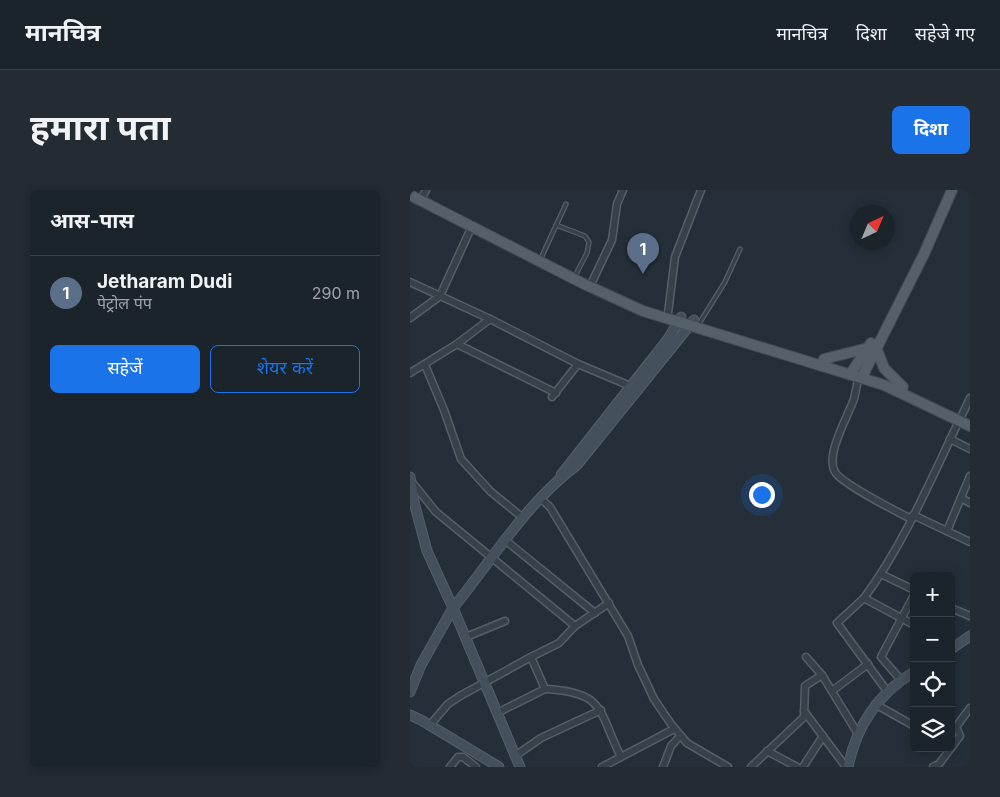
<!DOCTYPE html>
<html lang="hi">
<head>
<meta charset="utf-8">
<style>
	:root { --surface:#1b232b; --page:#242b33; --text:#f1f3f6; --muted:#a0a4a9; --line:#394047; --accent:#1a73e8 }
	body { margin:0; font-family:Inter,"Noto Sans Devanagari",sans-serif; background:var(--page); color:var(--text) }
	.controls { position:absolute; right:15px; bottom:15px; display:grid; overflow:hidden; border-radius:8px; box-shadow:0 2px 12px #0003 }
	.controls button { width:45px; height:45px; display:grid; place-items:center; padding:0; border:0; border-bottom:1px solid var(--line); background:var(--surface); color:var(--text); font:25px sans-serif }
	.compass { position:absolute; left:440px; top:15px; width:45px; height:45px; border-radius:50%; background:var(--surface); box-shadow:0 2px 12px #0003; rotate:44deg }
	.you { position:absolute; left:351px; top:304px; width:18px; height:18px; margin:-12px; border:4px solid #fff; border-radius:50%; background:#1a73e8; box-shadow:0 0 0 8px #1a73e833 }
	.badge { display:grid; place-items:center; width:32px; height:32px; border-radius:50%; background:var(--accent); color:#fff; font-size:16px; font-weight:700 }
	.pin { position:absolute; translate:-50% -41px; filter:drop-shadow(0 1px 2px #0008) }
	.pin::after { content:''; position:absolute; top:26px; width:18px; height:15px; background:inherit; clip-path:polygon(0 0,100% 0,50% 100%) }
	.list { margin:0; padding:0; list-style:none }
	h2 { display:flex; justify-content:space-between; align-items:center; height:65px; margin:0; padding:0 20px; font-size:21px }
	h2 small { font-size:16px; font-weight:400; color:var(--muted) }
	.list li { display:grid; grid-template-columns:32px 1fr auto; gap:15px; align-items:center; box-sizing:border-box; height:75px; padding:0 20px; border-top:1px solid var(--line) }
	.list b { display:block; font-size:19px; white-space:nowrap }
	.list p { margin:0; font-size:16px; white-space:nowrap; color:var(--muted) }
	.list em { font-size:16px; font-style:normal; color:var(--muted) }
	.actions { display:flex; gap:10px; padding:15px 20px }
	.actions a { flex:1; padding:11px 0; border:1px solid var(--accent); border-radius:8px; text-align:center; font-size:18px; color:var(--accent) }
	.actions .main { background:var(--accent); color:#fff }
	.icon { flex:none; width:28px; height:28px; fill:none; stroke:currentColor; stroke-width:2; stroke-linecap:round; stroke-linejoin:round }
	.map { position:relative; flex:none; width:560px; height:577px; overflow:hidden; border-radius:8px }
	header { display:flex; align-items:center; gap:30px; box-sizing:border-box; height:70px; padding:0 25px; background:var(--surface); border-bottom:1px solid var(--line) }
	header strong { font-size:24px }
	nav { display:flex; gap:28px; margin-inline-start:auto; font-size:18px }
	.intro { display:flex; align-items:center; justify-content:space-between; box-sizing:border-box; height:120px; padding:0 30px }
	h1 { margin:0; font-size:35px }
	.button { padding:12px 22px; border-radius:8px; background:var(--accent); color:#fff; font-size:18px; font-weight:700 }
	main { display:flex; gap:30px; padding:0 30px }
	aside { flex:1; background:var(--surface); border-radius:8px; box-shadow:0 2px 12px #0003 }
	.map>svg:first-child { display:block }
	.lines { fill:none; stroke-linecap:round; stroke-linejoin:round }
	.lane-casing { stroke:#555f68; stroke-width:5.5 }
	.street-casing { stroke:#555f68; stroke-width:9 }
	.secondary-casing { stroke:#555f68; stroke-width:11 }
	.primary-casing { stroke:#404a53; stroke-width:12 }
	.lane { stroke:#37414a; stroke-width:3 }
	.street { stroke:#37414a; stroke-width:6 }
	.secondary { stroke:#45505d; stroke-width:9 }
	.primary { stroke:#55606a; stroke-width:10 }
</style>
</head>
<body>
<header>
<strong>मानचित्र</strong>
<nav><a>मानचित्र</a><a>दिशा</a><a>सहेजे गए</a></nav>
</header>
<div class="intro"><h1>हमारा पता</h1><a class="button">दिशा</a></div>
<main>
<aside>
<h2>आस-पास<small></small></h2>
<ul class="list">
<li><span class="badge" style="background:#5c6f8a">1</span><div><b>Jetharam Dudi</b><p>पेट्रोल पंप</p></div><em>290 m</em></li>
</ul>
<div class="actions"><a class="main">सहेजें</a><a>शेयर करें</a></div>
</aside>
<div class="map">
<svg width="560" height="577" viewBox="0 0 560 577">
	<rect width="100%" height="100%" fill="#242f39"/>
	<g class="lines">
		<!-- lane casing -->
		<g class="lane-casing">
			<g id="lane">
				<polyline points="146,35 175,46 179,52 177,63 166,84"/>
				<polyline points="132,66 156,14"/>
				<polyline points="290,132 315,92 330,59"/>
			</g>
		</g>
		<!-- street casing -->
		<g class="street-casing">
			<g id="street">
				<polyline points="11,10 16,0"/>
				<polyline points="0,92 80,129 168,174 225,198"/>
				<polyline points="182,92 202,50 207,14 213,0"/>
				<polyline points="258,123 265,67 291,0"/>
				<polyline points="0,128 30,106 62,36"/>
				<polyline points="47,154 146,203"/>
				<polyline points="15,175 34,220 51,269 80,301 113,328"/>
				<polyline points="0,183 47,154 80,129"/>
				<path d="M449 186C447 193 446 201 444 209 438 226 415 265 425 282 432 294 486 321 501 329"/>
				<polyline points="142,207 168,174"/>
				<polyline points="552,225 560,208"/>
				<polyline points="540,249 560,259"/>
				<polyline points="1,291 26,322 165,436"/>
				<polyline points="130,308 140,317 218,446 228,475 244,509 261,534 277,553 318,577"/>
				<polyline points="551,308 560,313"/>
				<polyline points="503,325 560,352"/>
				<polyline points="537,341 560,286"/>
				<polyline points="95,350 185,423"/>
				<polyline points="471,384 504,400"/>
				<path d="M454 408C494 354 520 291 549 231"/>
				<polyline points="541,418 560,426"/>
				<polyline points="56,447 95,431"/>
				<polyline points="396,467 412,485"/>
				<polyline points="491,490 471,467 504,405"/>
				<path d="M135 499C196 502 188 521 211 567"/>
				<polyline points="422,501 458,474"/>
				<polyline points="477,501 427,433 454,408 504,435"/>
				<polyline points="465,514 504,536"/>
				<polyline points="394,521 436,577"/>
				<polyline points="87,523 135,499 121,467 149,453 165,436 199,413"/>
				<polyline points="20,535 38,514 50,506 121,467"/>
				<polyline points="541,558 550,546 546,537 560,518"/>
				<polyline points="357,561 387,577"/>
				<polyline points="105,566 131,548 191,520"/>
				<polyline points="40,577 48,567 53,567 66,577"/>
				<polyline points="192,577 264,539"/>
				<polyline points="253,577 261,556 270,546"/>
				<polyline points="341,577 394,527 395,496 412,485 448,544"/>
				<polyline points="393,577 413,546"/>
				<polyline points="523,577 529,574 541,558"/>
			</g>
		</g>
		<!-- secondary casing -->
		<g class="secondary-casing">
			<g id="secondary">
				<polyline points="151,285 258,149 271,127"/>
				<polyline points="0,287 4,312 17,361 43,418 11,475 0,502"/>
				<polyline points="541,459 560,446"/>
				<polyline points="0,525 11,530 89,577"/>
				<path d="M110 577 43 418C83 369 116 313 167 275L284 130"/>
				<path d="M438 577C446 537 468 503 504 482"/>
			</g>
		</g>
		<!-- primary casing -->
		<g class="primary-casing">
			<g id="primary">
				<polyline points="0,5 174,94 233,121 474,195 560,236"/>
				<polyline points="466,157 474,178 493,197"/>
				<polyline points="414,169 458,158"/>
				<polyline points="441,183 461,153"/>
				<polyline points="452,187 514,64 542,0"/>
			</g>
		</g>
		<!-- lane -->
		<use href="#lane" class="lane"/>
		<!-- street -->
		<use href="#street" class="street"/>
		<!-- secondary -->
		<use href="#secondary" class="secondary"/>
		<!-- primary -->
		<use href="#primary" class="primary"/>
	</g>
</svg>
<div class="controls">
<button>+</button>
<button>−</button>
<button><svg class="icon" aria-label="locate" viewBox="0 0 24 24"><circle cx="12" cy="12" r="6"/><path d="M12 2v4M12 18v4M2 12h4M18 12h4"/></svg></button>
<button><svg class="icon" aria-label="layers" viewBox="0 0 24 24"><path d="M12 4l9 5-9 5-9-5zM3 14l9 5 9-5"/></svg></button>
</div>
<svg class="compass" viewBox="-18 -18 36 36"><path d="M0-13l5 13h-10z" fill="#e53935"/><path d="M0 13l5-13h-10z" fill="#a0a4a9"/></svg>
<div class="you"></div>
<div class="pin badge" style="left:233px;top:84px;background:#5c6f8a">1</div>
</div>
</main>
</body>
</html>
